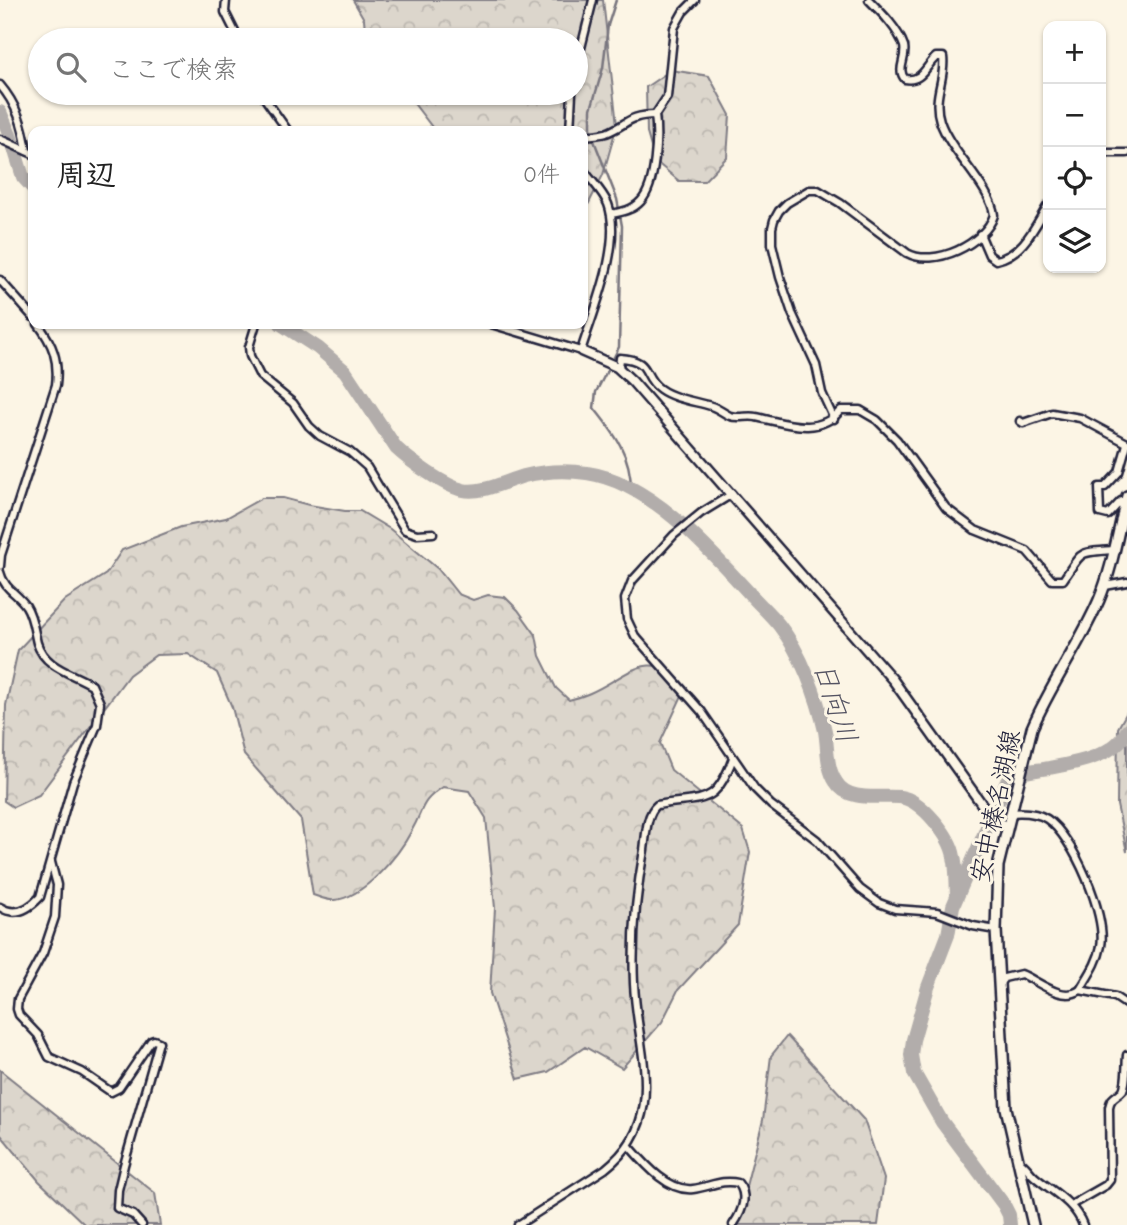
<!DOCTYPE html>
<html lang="ja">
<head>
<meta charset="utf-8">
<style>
	:root { --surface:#fff; --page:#f6f6f6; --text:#222; --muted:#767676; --line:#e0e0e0 }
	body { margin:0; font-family:"Comic Neue","Klee One",sans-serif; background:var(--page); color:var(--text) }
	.controls { position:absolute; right:21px; top:21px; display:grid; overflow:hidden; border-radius:14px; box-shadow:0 2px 5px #0004 }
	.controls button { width:63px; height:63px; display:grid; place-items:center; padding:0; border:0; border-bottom:2px solid var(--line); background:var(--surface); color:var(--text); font:35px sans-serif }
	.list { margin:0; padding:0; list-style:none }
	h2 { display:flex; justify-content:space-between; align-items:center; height:91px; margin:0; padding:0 28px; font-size:30px }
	h2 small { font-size:23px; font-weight:400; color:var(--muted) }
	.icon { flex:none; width:38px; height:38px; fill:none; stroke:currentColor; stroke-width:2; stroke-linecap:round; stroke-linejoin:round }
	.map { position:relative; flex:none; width:1127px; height:1225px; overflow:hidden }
	.search { position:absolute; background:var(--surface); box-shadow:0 2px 5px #0004; left:28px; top:28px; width:560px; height:77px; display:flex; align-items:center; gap:18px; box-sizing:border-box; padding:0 24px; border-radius:38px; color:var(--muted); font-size:26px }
	.panel { position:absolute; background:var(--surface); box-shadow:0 2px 5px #0004; left:28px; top:126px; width:560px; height:203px; border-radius:14px }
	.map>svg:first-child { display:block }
	.forest { fill:url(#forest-crowns); stroke:#7f7c84; stroke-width:2 }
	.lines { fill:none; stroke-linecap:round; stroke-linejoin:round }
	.stream { stroke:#78757e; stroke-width:2.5 }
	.river { stroke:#b2adab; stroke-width:14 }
	.minor-casing { stroke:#22223b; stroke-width:11 }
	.tertiary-casing { stroke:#22223b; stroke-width:13 }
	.secondary-casing { stroke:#22223b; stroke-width:14 }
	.minor { stroke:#fcf5e5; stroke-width:6 }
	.tertiary { stroke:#fcf5e5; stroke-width:8 }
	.secondary { stroke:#fcf5e5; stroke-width:9 }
	.labels { text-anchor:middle; stroke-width:6; stroke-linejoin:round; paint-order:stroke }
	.street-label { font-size:26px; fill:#22223b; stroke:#fcf5e5 }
	.water-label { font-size:28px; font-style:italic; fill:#545362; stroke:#fcf5e5 }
</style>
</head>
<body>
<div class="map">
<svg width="1127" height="1225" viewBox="0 0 1127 1225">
	<defs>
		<pattern id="forest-crowns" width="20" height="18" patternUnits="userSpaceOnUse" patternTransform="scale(1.75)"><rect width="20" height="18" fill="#dcd6cc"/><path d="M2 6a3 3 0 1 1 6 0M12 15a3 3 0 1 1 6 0" fill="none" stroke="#bcb7b0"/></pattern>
	</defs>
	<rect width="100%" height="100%" fill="#fcf5e5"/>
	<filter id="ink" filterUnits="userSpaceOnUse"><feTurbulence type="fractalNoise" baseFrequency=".0143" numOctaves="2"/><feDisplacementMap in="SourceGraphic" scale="14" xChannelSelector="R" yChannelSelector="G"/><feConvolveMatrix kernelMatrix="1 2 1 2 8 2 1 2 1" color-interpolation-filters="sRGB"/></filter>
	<g filter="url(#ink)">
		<!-- forest -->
		<g class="forest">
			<polygon points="353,0 603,0 617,125 603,175 586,209 583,211 583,131 435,131 406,93 576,93 576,40 366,40 364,19"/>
			<polygon points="671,70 709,76 730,115 727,157 704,181 679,181 655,161 647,133 646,87"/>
			<path d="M262 498H283L309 505 345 511H360L390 529 438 569 458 594 473 600 488 595 505 597 518 610 536 635 540 656 556 688 569 700C576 698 584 696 590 693 629 676 649 644 686 687L660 743 671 770 743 829 750 852 738 925 678 990 662 1022 622 1068 585 1047 548 1072 518 1079 490 993 495 908 486 818 469 791 443 787C419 803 425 807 412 830 399 855 364 898 334 900 328 901 319 897 313 895L301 820 244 755 232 707 217 673 188 654 156 655 129 675 39 795 13 807 4 801 6 705 18 650 65 600 106 574 122 550 181 527 226 518Z"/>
			<polygon points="1127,712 1127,852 1117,805 1118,728"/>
			<polygon points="787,1036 864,1120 884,1179 878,1225 736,1225 763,1120 771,1056"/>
			<polygon points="0,1070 155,1193 160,1225 85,1225 39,1181 0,1134"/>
		</g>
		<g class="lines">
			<!-- stream -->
			<g class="stream">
				<polyline points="612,361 619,347 622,226 617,199 591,133 591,109 603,68 608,25 616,0"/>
				<path d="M609 367 596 392 594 408C615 434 631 455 631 489"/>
			</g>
			<!-- river -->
			<g class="river">
				<polyline points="0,112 10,135 23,177 33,188"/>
				<path d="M281 324 318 348 345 371 396 448C410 461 444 486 463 490 482 494 506 481 524 476 544 471 567 470 587 473 650 482 709 549 750 594 759 604 770 614 779 625 801 653 817 696 825 731 828 748 826 767 836 782 848 803 881 795 900 797 922 800 951 837 954 857 957 869 956 882 957 894"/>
				<path d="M1010 1225 1009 1215 1004 1205 942 1122 914 1073 911 1055 913 1040 928 987 948 935 953 906 1007 781C1019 770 1035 771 1049 768 1075 763 1114 757 1127 731"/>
			</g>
			<!-- minor casing -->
			<g class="minor-casing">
				<g id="minor">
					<polyline points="226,0 225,12 239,40"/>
					<polyline points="576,68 593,0"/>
					<path d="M0 85C17 105 23 125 27 151"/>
					<polyline points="261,93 288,131"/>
					<polyline points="570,131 572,93"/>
					<path d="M583 136C590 135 599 135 606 133 627 125 628 115 655 115"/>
					<polyline points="0,139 33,154"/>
					<polyline points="1101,153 1127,153"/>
					<path d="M611 214C622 212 633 210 641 201 656 185 658 136 655 115L667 97 674 28 683 12 695 0"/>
					<path d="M980 234 989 255 996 260C1023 255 1035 226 1048 205"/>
					<polyline points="0,280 33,317"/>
					<polyline points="256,324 249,347 250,356 260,376 293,403 309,426 320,436 350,452 367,467 405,530 417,534 433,533"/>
					<path d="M491 324 581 351C593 312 623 244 608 204 602 190 591 181 583 169"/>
					<path d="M619 369 620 358C653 360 641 376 660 389 674 399 694 401 711 406 718 408 723 413 730 416 738 419 748 415 756 417 785 423 818 437 841 410H860L877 420 897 440 946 508 975 530 1027 551 1052 580H1063C1083 551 1077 552 1114 550"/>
					<path d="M834 419 822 393 816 365 792 313 780 277 772 244V228L774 220 779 211 787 203 809 190H818L840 203 907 253C934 268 985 244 994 215 991 187 950 152 940 121 932 96 946 79 943 57H936C925 67 922 82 905 79 896 69 907 59 904 46 898 29 882 13 869 0"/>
					<polyline points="1020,421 1023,423 1052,413 1080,418 1127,443"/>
					<polyline points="732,494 701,513 674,535 632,581 625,599 627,619 635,636 702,712 755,789 771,805 817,840 860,889 879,903 895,909 937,912 973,926 996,930"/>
					<polyline points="1126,501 1121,501 1108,515 1100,513 1099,487 1105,487 1119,472 1127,444"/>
					<path d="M0 566 1 555 56 385C59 360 53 344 38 324"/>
					<path d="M0 572C4 589 17 593 26 606 33 617 34 631 37 643 45 668 72 673 92 685L100 703 97 725 73 782 40 897C29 909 15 917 0 907"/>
					<polyline points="1105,586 1127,582"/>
					<path d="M1011 813C1023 812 1036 812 1047 819 1073 836 1107 915 1101 946 1098 963 1088 976 1080 990"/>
					<polyline points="51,862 57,885 55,917 43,953 18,999 17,1009 19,1015 38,1035 49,1057 82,1072 111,1092 119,1088 151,1041 154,1040 159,1042 124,1165 118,1190 117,1208 133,1215 142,1225"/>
					<path d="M999 984 1004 978 1021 974C1037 980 1062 1003 1080 990L1115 997 1127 1005"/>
					<path d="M629 1146C644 1163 668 1192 693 1189 709 1187 722 1179 738 1183 749 1196 742 1212 733 1225"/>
					<path d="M1019 1161C1026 1165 1029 1172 1035 1177 1053 1192 1074 1202 1083 1225"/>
					<path d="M1071 1205 1106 1185 1110 1180 1109 1107C1111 1096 1117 1097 1123 1090 1127 1082 1126 1065 1127 1055"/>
					<path d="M518 1225 605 1169C670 1118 637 1052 634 984 632 939 636 893 644 850 646 836 646 814 657 805 704 797 715 807 733 758"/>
				</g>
			</g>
			<!-- tertiary casing -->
			<g class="tertiary-casing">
				<polyline id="tertiary" points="581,351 617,367 632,381 893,680 986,810 993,819 1007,827"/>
			</g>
			<!-- secondary casing -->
			<g class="secondary-casing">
				<path id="secondary" d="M1033 1225 1006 1108 996 930 998 866 1032 728C1051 684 1080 644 1099 600 1113 567 1118 530 1127 496"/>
			</g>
			<!-- minor -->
			<use href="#minor" class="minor"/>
			<!-- tertiary -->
			<use href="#tertiary" class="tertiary"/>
			<!-- secondary -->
			<use href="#secondary" class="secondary"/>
		</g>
	</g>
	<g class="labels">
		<!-- street labels -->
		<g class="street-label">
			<text transform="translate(995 806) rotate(-78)" y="9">安中榛名湖線</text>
		</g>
		<!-- water labels -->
		<g class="water-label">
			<text transform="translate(836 702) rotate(72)" y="10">日向川</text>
		</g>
	</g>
</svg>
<div class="controls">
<button>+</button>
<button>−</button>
<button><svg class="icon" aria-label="locate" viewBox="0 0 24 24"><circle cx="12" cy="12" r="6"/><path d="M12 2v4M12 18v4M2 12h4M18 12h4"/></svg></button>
<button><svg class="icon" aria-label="layers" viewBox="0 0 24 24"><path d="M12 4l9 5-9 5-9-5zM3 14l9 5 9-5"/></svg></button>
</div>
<div class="search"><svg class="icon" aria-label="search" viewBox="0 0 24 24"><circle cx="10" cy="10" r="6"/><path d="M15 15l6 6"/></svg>ここで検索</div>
<section class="panel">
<h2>周辺<small>0件</small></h2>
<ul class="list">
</ul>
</section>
</div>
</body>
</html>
